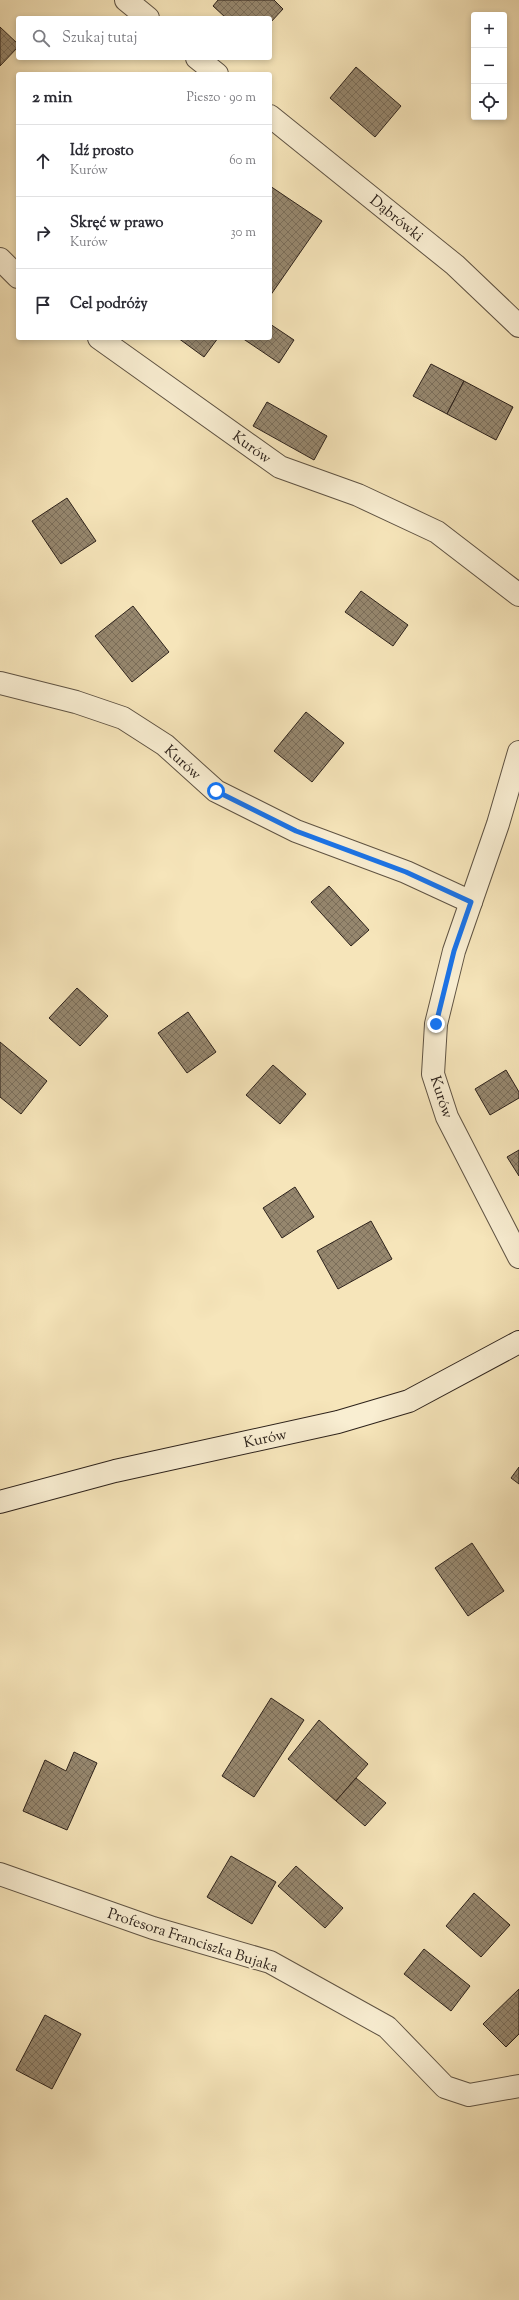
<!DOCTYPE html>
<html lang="pl">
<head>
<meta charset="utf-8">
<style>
	:root { --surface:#fff; --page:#f7f7f7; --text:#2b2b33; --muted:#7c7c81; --line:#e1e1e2 }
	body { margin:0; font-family:"Sorts Mill Goudy",serif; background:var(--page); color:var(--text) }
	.controls { position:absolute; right:12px; top:12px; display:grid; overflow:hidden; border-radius:4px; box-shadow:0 2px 6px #0003 }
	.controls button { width:36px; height:36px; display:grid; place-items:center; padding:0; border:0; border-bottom:1px solid var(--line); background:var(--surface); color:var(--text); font:20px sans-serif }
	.stop { position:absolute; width:12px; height:12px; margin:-9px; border:3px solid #1a73e8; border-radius:50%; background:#fff }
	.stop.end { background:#1a73e8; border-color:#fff; box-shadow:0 1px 4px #0008 }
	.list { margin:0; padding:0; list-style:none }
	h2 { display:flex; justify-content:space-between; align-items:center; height:52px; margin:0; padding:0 16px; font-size:17px }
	h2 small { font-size:13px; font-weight:400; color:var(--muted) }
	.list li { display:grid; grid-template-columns:26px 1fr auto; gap:12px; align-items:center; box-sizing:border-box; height:72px; padding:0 16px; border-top:1px solid var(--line) }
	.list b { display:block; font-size:15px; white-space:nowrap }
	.list p { margin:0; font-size:13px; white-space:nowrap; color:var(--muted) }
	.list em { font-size:13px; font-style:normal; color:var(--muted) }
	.icon { flex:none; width:22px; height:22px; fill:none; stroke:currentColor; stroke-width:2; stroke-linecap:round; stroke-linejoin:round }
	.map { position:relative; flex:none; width:519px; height:2300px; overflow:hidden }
	.search { position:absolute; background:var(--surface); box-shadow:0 2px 6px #0003; left:16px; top:16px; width:256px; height:44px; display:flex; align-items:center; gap:10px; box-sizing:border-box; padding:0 14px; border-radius:4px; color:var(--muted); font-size:15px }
	.panel { position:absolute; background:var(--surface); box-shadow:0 2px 6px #0003; left:16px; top:72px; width:256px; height:268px; border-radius:4px }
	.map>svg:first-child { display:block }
	.building { fill:url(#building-cross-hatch); stroke:#2d221b }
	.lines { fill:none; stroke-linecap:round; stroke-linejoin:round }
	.street-casing { stroke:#5f5343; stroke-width:24 }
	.secondary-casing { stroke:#2d221b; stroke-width:24 }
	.street { stroke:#f9eed2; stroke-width:22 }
	.secondary { stroke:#f9eed2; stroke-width:22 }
	.route { stroke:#1a73e8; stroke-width:5 }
	.labels { text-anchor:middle; stroke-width:4; stroke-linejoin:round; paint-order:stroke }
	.street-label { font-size:15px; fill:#2d221b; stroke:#f9eed2 }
</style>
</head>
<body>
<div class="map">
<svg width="519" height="2300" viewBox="0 0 519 2300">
	<defs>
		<pattern id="building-cross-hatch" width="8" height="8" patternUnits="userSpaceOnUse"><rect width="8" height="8" fill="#96876e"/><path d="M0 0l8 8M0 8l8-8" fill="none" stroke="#7b6e5a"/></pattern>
	</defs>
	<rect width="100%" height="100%" fill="#f6e5ba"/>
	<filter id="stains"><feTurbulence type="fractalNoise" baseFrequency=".005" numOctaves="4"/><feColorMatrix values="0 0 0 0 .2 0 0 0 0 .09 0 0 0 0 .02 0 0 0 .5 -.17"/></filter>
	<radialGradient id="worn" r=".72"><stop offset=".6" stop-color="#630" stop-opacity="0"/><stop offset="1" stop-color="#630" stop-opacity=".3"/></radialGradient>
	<!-- building -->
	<g class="building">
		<polygon points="218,0 274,0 283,9 270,23 270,18 226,18 213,6"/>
		<polygon points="0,27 18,44 18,47 0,66"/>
		<polygon points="356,67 401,106 375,137 330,98"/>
		<polygon points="270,186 322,221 270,296"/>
		<polygon points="270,324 294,340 279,363 242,338 270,338"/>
		<polygon points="178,338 218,338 204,357"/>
		<polygon points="431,364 464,381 447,414 413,396"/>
		<polygon points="464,381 513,407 496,440 447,414"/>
		<polygon points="267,402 327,436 314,460 253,426"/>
		<polygon points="67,498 96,541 61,564 32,521"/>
		<polygon points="361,591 408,625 393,646 345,612"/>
		<polygon points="133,606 169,652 132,682 95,636"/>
		<polygon points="306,712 344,743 312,782 274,751"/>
		<polygon points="329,886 369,930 351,946 311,902"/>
		<polygon points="77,988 108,1016 80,1046 49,1018"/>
		<polygon points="188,1012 216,1052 187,1073 158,1033"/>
		<polygon points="0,1042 47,1081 21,1114 0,1097"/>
		<polygon points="273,1065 306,1094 280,1124 246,1095"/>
		<polygon points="506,1070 519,1092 519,1098 490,1115 475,1089"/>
		<polygon points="519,1150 519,1176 507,1157"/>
		<polygon points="295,1187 314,1217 282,1238 263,1208"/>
		<polygon points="371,1221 392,1259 338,1289 317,1251"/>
		<polygon points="519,1467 519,1484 511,1478"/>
		<polygon points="472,1543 504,1591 468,1616 435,1568"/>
		<polygon points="271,1698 304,1720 254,1797 222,1776"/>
		<polygon points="319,1720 368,1764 336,1801 288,1759"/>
		<polygon points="74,1752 97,1763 67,1830 23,1811 45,1760 66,1771"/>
		<polygon points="356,1778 386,1803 365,1826 336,1801"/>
		<polygon points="231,1856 276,1882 252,1924 207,1897"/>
		<polygon points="296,1866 343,1908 325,1928 278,1886"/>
		<polygon points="474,1893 510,1925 481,1957 446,1926"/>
		<polygon points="424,1949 470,1986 451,2011 404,1974"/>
		<polygon points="519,1989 519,2034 506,2047 483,2024"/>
		<polygon points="45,2015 81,2034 52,2089 16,2070"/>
	</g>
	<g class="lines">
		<!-- street casing -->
		<g class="street-casing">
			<g id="street">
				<polyline points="126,0 148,18"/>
				<polyline points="197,58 217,74"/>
				<polyline points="270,116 455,265 519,326"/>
				<polyline points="0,259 18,277"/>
				<polyline points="99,338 280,467 358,495 437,532 519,595"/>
				<polyline points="0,683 76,702 123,718 165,745 216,791 296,831 406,872 471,902"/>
				<polyline points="519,752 498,824 454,951 436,1024 433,1074 447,1117 519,1257"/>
				<polyline points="0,1874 153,1928 270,1962 387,2027 445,2087 469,2095 519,2086"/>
			</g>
		</g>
		<!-- secondary casing -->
		<g class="secondary-casing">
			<polyline id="secondary" points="0,1502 115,1471 338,1422 409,1401 519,1342"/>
		</g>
		<!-- street -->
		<use href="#street" class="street"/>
		<!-- secondary -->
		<use href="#secondary" class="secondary"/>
	</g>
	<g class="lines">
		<!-- route -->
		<polyline class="route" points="216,791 296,831 406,872 471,902 454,951 436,1024"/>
	</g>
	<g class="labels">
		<!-- street labels -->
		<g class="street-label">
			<text transform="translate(397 218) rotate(39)" y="5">Dąbrówki</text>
			<text transform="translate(252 447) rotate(36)" y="5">Kurów</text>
			<text transform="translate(183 762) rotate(42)" y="5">Kurów</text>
			<text transform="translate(442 1097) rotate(72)" y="5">Kurów</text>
			<text transform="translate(265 1438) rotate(-12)" y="5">Kurów</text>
			<text transform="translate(193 1940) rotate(18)" y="5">Profesora Franciszka Bujaka</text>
		</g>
	</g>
	<rect width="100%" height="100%" filter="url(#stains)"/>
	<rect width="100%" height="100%" fill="url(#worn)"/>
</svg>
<div class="controls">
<button>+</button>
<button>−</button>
<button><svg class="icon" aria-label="locate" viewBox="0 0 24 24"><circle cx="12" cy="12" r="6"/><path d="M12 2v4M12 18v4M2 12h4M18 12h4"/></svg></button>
</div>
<div class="stop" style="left:216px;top:791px"></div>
<div class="stop end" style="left:436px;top:1024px"></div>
<div class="search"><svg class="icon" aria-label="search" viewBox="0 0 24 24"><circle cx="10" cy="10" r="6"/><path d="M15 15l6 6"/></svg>Szukaj tutaj</div>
<section class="panel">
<h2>2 min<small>Pieszo · 90 m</small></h2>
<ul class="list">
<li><svg class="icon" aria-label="ahead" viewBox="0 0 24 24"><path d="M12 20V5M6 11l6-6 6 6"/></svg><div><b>Idź prosto</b><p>Kurów</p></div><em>60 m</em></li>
<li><svg class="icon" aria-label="right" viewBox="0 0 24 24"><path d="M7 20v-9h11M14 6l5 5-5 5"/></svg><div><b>Skręć w prawo</b><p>Kurów</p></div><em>30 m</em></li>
<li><svg class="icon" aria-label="arrive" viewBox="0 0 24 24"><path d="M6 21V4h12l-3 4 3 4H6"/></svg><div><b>Cel podróży</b></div></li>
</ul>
</section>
</div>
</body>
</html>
